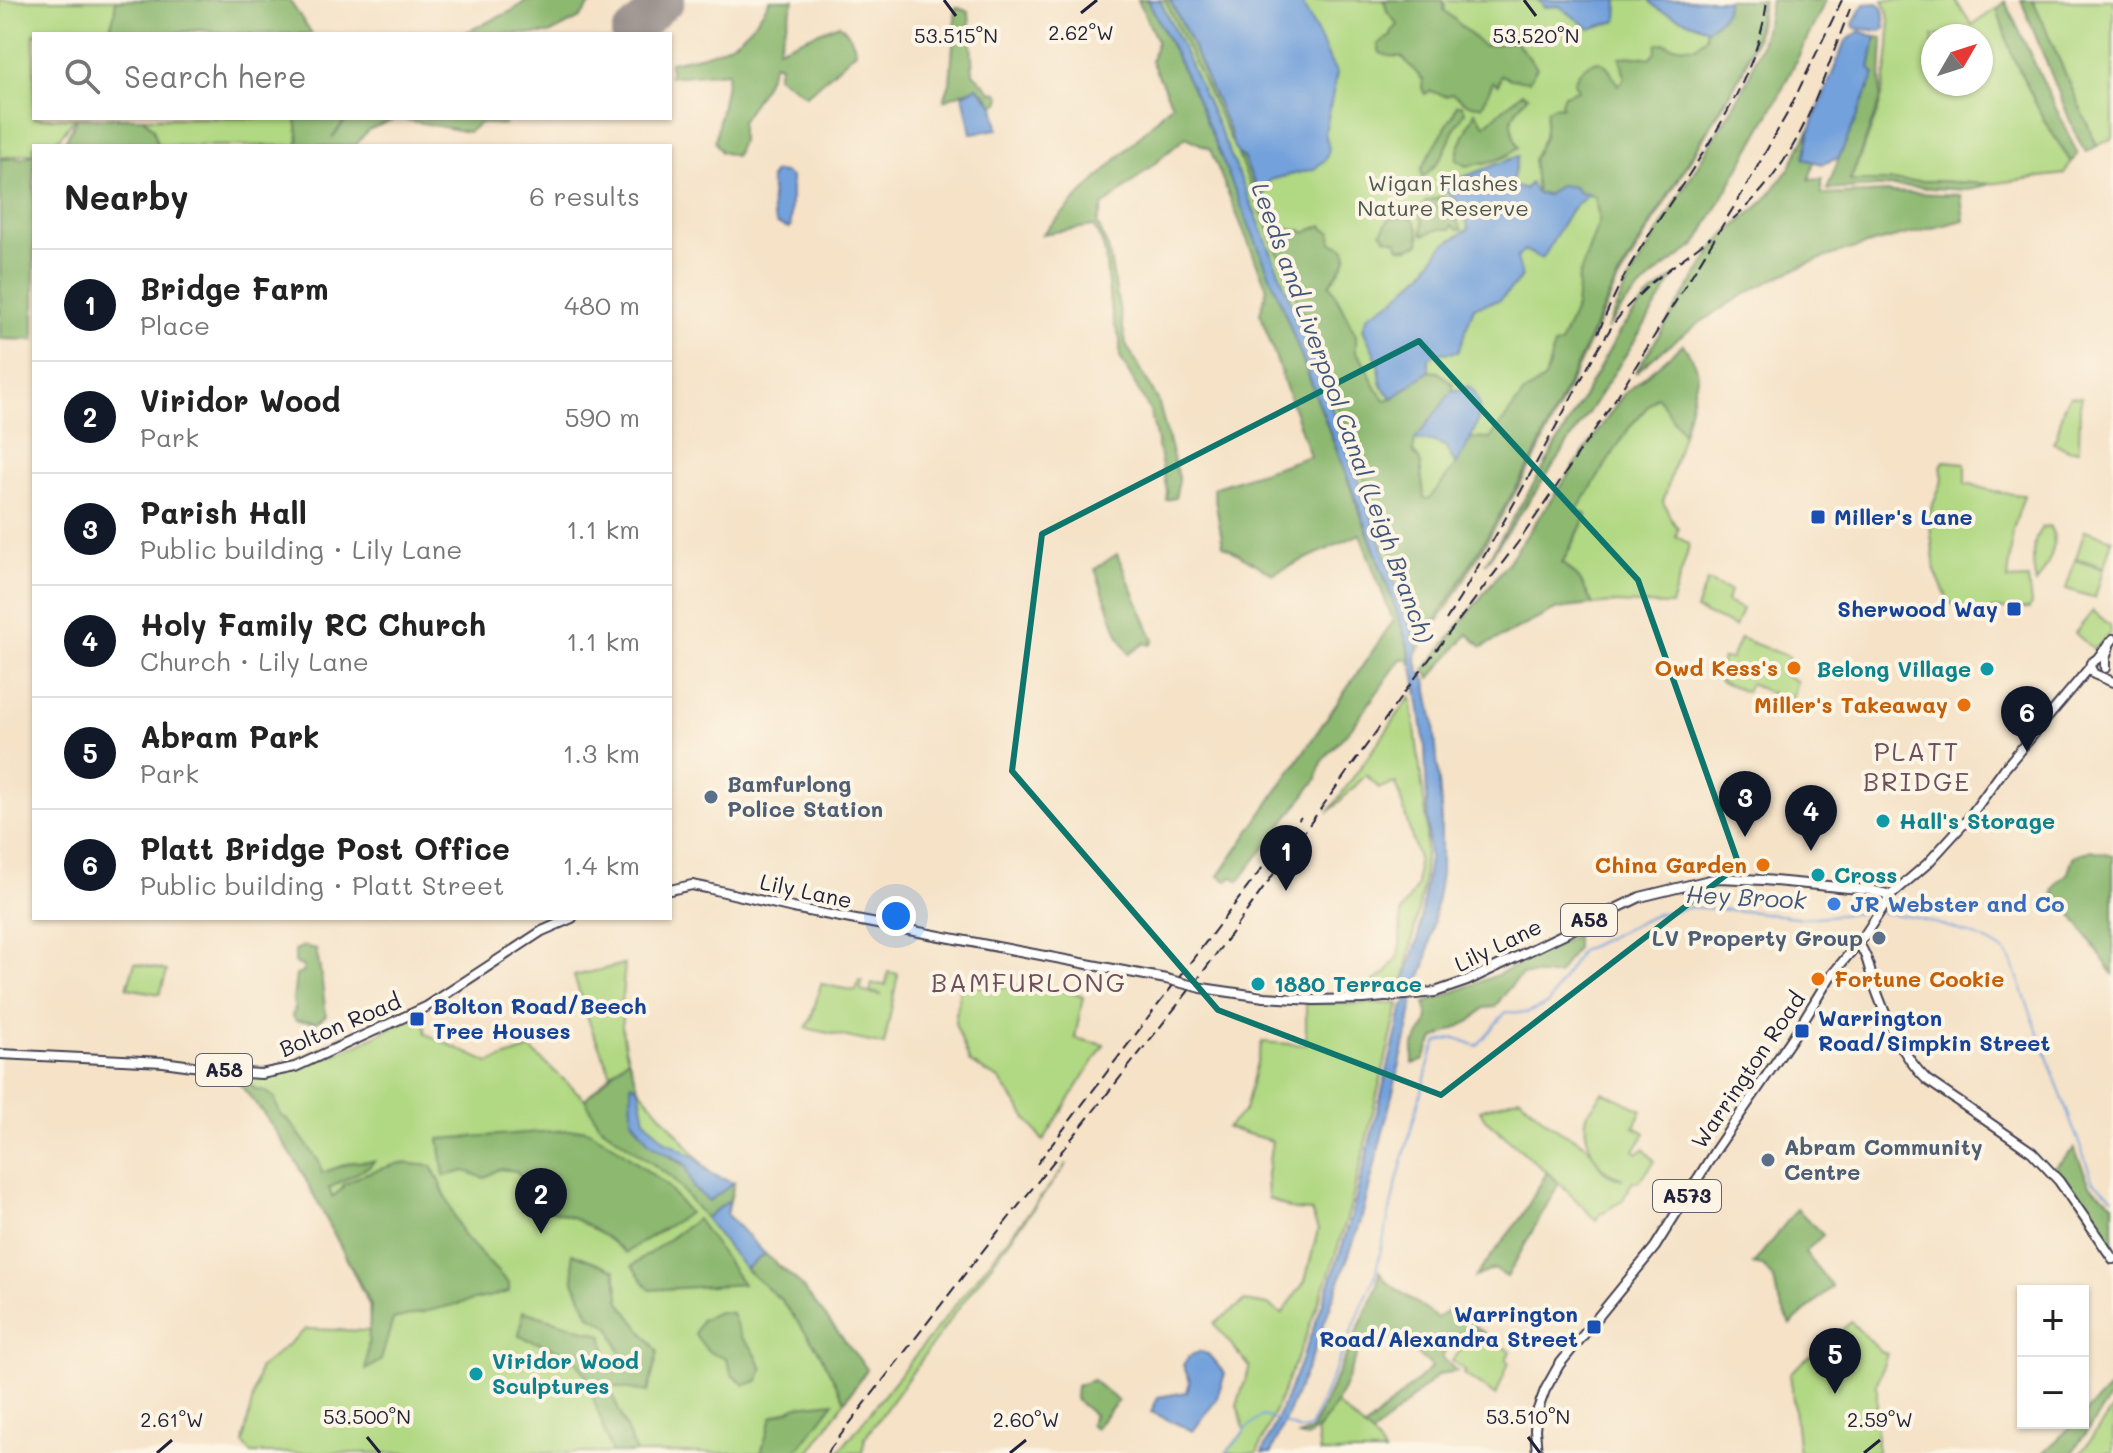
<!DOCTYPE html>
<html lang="en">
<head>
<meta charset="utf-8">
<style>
	:root { --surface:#fff; --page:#f2f2f2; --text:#222; --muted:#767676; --line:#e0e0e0; --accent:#111827 }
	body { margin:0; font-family:Mali,sans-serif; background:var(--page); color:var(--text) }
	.controls { position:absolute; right:24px; bottom:24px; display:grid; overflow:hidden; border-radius:0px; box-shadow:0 2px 6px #0004 }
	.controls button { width:72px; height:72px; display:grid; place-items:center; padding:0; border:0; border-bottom:2px solid var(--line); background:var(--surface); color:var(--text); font:40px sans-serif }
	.compass { position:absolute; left:1921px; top:24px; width:72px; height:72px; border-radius:50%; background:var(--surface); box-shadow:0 2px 6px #0004; rotate:51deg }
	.you { position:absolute; left:896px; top:916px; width:28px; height:28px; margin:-20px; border:6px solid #fff; border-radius:50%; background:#1a73e8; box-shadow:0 0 0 12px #1a73e833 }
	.badge { display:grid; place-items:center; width:52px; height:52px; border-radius:50%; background:var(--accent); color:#fff; font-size:26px; font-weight:700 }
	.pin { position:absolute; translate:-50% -66px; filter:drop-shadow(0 2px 4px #0008) }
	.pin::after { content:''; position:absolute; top:42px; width:28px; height:24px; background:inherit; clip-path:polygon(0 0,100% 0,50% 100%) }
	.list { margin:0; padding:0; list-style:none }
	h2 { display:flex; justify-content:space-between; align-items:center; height:104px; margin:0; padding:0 32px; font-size:34px }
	h2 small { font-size:26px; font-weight:400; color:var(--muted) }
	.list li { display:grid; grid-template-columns:52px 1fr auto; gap:24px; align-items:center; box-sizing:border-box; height:112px; padding:0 32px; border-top:2px solid var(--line) }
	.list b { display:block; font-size:30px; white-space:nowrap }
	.list p { margin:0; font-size:26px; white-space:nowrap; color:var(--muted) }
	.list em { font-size:26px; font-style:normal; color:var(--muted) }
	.icon { flex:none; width:44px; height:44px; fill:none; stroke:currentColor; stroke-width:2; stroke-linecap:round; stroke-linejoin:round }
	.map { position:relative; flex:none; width:2113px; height:1453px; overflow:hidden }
	.search { position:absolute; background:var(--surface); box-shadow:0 2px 6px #0004; left:32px; top:32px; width:640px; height:88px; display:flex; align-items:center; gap:20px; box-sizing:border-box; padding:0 28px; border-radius:0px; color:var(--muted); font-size:30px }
	.panel { position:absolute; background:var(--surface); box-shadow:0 2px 6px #0004; left:32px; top:144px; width:640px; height:776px; border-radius:0px }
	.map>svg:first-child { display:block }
	.green { fill:#b1d882; stroke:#6a7d5e; stroke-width:2; fill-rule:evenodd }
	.forest { fill:#8cb870; stroke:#576d56; stroke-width:2 }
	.water { fill:#73a1db; stroke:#4a628b; stroke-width:2 }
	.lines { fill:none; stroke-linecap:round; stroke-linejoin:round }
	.stream { stroke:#73a1db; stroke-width:2 }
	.runway { stroke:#8c8281; stroke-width:36 }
	.major-casing { stroke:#423f50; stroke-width:12 }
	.major { stroke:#fff; stroke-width:8 }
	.rail { stroke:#22223b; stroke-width:2; stroke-dasharray:12 6; stroke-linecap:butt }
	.major-bridge-casing { stroke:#423f50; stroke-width:12; stroke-linecap:butt }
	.major-bridge { stroke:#fff; stroke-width:8 }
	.marked { fill:none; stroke:#0f766e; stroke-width:6; stroke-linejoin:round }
	.ticks { fill:none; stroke:#22223b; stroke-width:3 }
	.transit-dot { fill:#1a4fb4; stroke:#fcf5e5; stroke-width:3 }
	.food-dot { fill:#e8710a; stroke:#fcf5e5; stroke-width:3 }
	.culture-dot { fill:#0f9aa8; stroke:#fcf5e5; stroke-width:3 }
	.service-dot { fill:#5c6f8a; stroke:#fcf5e5; stroke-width:3 }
	.shop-dot { fill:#3f7fe0; stroke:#fcf5e5; stroke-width:3 }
	.labels { text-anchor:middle; stroke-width:8; stroke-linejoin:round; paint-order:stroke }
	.shield { fill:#fcf5e5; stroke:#63616e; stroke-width:2 }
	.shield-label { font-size:20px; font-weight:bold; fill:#22223b }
	.park-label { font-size:22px; fill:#4d5950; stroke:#fcf5e5 }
	.transit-label { font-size:22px; font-weight:bold; fill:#164399; stroke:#fcf5e5; text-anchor:start }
	.food-label { font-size:22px; font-weight:bold; fill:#c56008; stroke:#fcf5e5; text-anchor:end }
	.culture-label { font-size:22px; font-weight:bold; fill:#0d838f; stroke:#fcf5e5; text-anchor:start }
	.service-label { font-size:22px; font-weight:bold; fill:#4e5e75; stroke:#fcf5e5; text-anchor:start }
	.street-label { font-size:22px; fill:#22223b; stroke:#fcf5e5 }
	.shop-label { font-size:22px; font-weight:bold; fill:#366cbe; stroke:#fcf5e5; text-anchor:start }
	.water-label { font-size:24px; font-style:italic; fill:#42557b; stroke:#fcf5e5 }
	.quarter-label { font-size:26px; letter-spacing:2px; fill:#6d505e; stroke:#fcf5e5 }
	.ticks-label { font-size:20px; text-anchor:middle; fill:#22223b; stroke:#fcf5e5; stroke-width:8; stroke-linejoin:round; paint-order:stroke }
</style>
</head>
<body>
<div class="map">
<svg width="2113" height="1453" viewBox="0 0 2113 1453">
	<rect width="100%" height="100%" fill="#fcf5e5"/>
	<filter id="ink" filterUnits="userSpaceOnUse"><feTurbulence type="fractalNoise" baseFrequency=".0125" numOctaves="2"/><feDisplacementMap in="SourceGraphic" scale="16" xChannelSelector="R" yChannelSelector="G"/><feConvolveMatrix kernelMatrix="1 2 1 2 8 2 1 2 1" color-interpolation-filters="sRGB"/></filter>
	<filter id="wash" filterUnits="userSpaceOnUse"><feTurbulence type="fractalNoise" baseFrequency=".006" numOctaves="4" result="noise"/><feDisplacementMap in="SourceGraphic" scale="32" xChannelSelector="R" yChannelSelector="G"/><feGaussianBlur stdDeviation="1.8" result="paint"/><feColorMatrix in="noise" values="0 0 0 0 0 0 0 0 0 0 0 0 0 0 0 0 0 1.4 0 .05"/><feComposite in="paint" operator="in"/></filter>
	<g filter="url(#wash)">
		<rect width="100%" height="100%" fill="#f5e2c7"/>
		<!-- green -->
		<g class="green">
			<polygon points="0,0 116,0 117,9 111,34 34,34 34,118 75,118 60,137 49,146 34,146 34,153 0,158"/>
			<polygon points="1145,0 1764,0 1757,37 1743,72 1617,283 1535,459 1454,597 1410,663 1239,207"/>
			<path d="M1883 0H1955L1972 25 1997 8 2012 55 2045 122 2071 162 2064 174 1990 184 1936 181 1850 182C1859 156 1875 125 1881 99 1886 75 1896 20 1883 0ZM1933 36H1981V84H1933Z"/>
			<polygon points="2033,0 2113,0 2113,138 2097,146"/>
			<polygon points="143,118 296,118 299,140 297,146 158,146 153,128"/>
			<polygon points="1658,395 1683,434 1663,502 1670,517 1678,529 1676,536 1689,544 1687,554 1671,605 1613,603 1593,605 1580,580 1563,562 1587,516 1576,510 1631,425"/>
			<path d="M2070 396 2082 397 2080 405 2079 450H2068L2053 442C2064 425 2057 412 2070 396Z"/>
			<polygon points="1944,461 1965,463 1965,484 1971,484 1994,492 2024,495 2013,530 2008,580 2028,579 2031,604 2029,609 1992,609 1976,618 1949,602 1935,571 1929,515 1943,479 1941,467"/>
			<path d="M2049 526C2062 542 2046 569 2036 584 2032 565 2030 543 2042 527Z"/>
			<polygon points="2085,530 2112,539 2104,567 2076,558"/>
			<polygon points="2075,560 2103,569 2095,598 2066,589"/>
			<polygon points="1707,581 1730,591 1727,602 1742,609 1735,627 1696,610"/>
			<polygon points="2093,611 2110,625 2111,632 2094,650 2075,633"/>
			<polygon points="1740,638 1789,657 1782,674 1797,681 1791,702 1750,684 1746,692 1720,682 1718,672 1723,658 1731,659"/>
			<polygon points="1411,696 1427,825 1423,885 1405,979 1408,990 1356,994 1386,973 1400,953 1401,912 1417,886 1418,859 1396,783 1379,788 1366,775 1328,813"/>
			<polygon points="135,963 167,971 160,994 127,988"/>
			<path d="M625 964C622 996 618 1027 628 1058L611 1074 592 1030 574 976Z"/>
			<polygon points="888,972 898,974 884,1045 806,1028 811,1019 821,984 856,991 859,980 862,981 861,990 863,992 881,995 881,994 870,992 872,984 886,985"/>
			<polygon points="1037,986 1069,992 1083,997 1075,1038 1104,1045 1043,1141 999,1079 970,1063 955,1023 960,987"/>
			<polygon points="1306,1003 1399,1004 1349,1212 1328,1278 1302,1346 1257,1453 1226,1453 1245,1431 1237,1405 1250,1367 1214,1324 1245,1301 1268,1305 1282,1314 1305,1281 1318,1230 1311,1211 1293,1210 1268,1198 1267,1174 1272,1141 1227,1128 1245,1110 1262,1042 1306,1045"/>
			<path d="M422 1011 426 1034 489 1063 530 1049 585 1099 621 1075 639 1088 711 1174 734 1183 727 1215 765 1254 797 1281 867 1369 809 1453H251L243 1443 259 1369 306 1329 370 1331 369 1305 316 1195 297 1163 264 1114 232 1074C242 1074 253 1075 263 1074 321 1065 373 1039 422 1011Z"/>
			<path d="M1603 1092 1642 1110 1634 1127 1646 1133 1634 1150 1638 1153 1644 1149 1655 1161 1639 1182 1633 1181 1622 1201 1600 1214 1596 1220 1559 1183 1485 1119 1480 1110 1520 1097C1532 1109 1545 1121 1559 1130 1568 1136 1579 1139 1587 1146 1602 1161 1595 1175 1623 1179 1619 1177 1611 1175 1606 1171 1593 1161 1580 1129 1588 1113 1592 1106 1599 1099 1603 1092Z"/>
			<polygon points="1067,1164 957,1310 865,1438 862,1453 838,1453"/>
			<polygon points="1851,1322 1879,1350 1887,1354 1877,1384 1877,1453 1799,1453 1790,1373"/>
			<polygon points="1472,1336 1485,1343 1489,1339 1510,1351 1506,1360 1509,1362 1496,1396 1464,1374 1466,1371 1452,1361"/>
			<polygon points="1335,1403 1372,1435 1384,1453 1320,1453 1317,1431"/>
			<polygon points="2113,1408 2113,1453 2081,1453"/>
		</g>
		<!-- forest -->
		<g class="forest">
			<polygon points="115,0 289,0 312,34 228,34 200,30 169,34 108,34 115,12"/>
			<polygon points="527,0 594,0 580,18 549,34 462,34 512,11"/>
			<path d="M770 0H794L778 49 839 24C849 32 853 40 856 51L818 86 806 95 777 76 780 65 774 63 765 85 741 122V141L735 156 721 152 715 142 728 72 670 77V62C720 53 743 46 770 0Z"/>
			<path d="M1138 0H1148L1196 96 1276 290 1397 611 1411 659H1401C1384 682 1369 705 1352 727 1340 743 1319 756 1317 779L1239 881 1233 877 1227 881 1219 876 1393 621 1360 534 1273 574 1223 545 1213 488 1310 456 1260 313 1267 288 1210 149 1186 137 1110 201 1103 205 1097 223 1108 248 1126 344 1158 400 1179 481 1175 498 1166 500 1167 491 1151 413 1120 357V339L1115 326 1110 304 1105 254 1101 240 1093 226 1042 234 1172 104 1151 61 1157 41Z"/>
			<polygon points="1165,0 1170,0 1189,38 1231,134 1232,143"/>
			<path d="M1384 0H1442L1445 5 1444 10 1483 46 1515 41 1537 67 1529 81 1511 79 1501 75 1498 85 1493 82 1482 106C1469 107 1462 100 1452 94L1446 96 1430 91 1425 94 1422 88 1423 80 1402 57 1389 56 1380 53 1378 44 1391 36 1392 31 1398 25 1387 11Z"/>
			<path d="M1727 0H1762L1755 36 1742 72 1615 283 1533 459 1451 597 1421 643 1405 589 1307 324 1238 155 1243 157 1260 198H1264L1267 202 1266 208H1269L1278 225 1298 231 1302 230 1305 233 1322 225 1324 229 1331 232 1332 243C1362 248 1337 272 1330 284L1356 335V352C1370 366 1372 388 1385 400L1393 398 1429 371 1438 372 1453 384V390L1415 440 1413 452 1420 461 1424 498 1429 499 1456 465 1471 438 1490 439 1524 393 1545 379 1554 346 1560 344 1576 307 1579 276 1599 221 1595 197C1576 190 1556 197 1537 193L1533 159 1544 137 1547 110 1554 106 1562 107 1561 103 1564 95 1578 90 1574 83C1578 70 1586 64 1599 61L1607 66 1618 85 1625 78 1620 57 1641 56 1649 58 1655 53 1657 44 1664 43 1672 46 1696 47 1706 37 1707 29C1720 21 1726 15 1727 0Z"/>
			<path d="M1771 0H1826L1776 102 1696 245 1658 272 1626 303 1606 330 1628 282 1745 86C1757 57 1767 31 1771 0Z"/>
			<polygon points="2021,0 2033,0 2097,146 2086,152 2076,135"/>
			<polygon points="2005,1 2078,155 2071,162 2045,122 2012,55 1997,8"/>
			<polygon points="956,7 969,12 973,73 992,92 998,93 1001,98 999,103 994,105 988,96 977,87 944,100 950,83"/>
			<polygon points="1876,37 1883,38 1880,101 1850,181 1936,181 1990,184 1969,190 1892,186 1827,190 1839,158 1874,75 1870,68"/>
			<path d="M1522 93 1528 96C1510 115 1507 122 1518 147 1504 162 1485 162 1466 166L1456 160 1459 147 1475 112 1485 125Z"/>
			<path d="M1457 105H1462L1465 111C1462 119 1455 126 1452 134 1446 152 1437 166 1422 178L1421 169 1453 115Z"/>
			<polygon points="77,118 143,118 153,128 158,146 53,146 65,141"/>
			<polygon points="296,118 346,118 332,138 348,118 502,118 505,121 504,125 480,123 468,132 397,118 368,130 355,146 297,146 299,140"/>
			<path d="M1811 127 1804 159 1814 162 1809 180 1822 179V195L1889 192 1961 195 1964 220C1911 234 1856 245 1805 265 1742 291 1686 329 1635 373L1718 242 1765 200 1789 169Z"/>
			<polygon points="34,154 34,340 0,339 0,159 24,158"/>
			<path d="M1439 197H1444C1451 204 1453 212 1460 218L1456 220 1462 230H1458L1451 225V229H1439L1424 235 1422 232 1423 224 1419 212 1425 202Z"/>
			<path d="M1412 217C1418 225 1421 234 1419 244L1408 248H1399L1396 240 1386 238 1381 232 1390 218Z"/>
			<path d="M1675 276C1615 374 1552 470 1485 564L1544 467 1621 329 1645 300Z"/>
			<polygon points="1683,344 1695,363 1698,374 1683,434 1657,396 1631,425 1577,510 1587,515 1562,563 1580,580 1593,605 1557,609 1482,647 1468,634 1430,678 1425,669 1509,561 1623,395"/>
			<polygon points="1117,554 1154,640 1150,645 1145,643 1129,654 1118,634 1095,569"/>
			<polygon points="2091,850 2113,855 2113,974 2076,920 2053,892 2058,882 2068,873 2073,857"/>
			<path d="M1576 935V948L1558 975H1522L1508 989 1495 1007 1484 1008 1471 1021 1434 1039 1423 1061 1413 1064C1413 1056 1412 1049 1415 1043 1425 1024 1432 1027 1425 1003L1497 975Z"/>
			<polygon points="304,946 316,949 321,974 326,1015 317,1022 296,1021 292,1015 295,1010 293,1001 296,975 302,973 304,967 295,963 295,950"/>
			<polygon points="628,1058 639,1088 632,1084 632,1120 650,1144 686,1167 694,1189 709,1200 734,1183 729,1201 705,1218 672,1178 598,1124 585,1099"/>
			<polygon points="234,1077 246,1080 256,1090 264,1091 274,1097 280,1114 291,1123 320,1163 322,1173 352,1162 374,1161 370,1166 329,1188 332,1197 342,1189 343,1185 364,1174 400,1163 432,1166 463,1235 509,1284 509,1292 393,1319 381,1360 366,1370 371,1305 297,1163 264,1114"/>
			<path d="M585 1129 612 1144 666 1185 689 1213C668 1227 646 1238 626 1253L606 1237 574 1218 538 1206 517 1171 499 1169 484 1178 465 1171 444 1176 439 1139Z"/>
			<polygon points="2074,1149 2090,1185 2113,1203 2113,1250 2055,1167"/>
			<polygon points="1547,1172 1559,1183 1507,1277 1494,1269 1475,1277 1522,1216"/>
			<polygon points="1797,1209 1823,1235 1805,1252 1832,1287 1790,1325 1778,1299 1774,1280 1763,1266 1753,1264"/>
			<polygon points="697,1219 743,1284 650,1290 632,1266"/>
			<polygon points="572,1253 615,1270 620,1302 658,1352 648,1392 609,1386 636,1453 612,1453 586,1376 572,1355 519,1336 523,1311 602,1335 610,1366 625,1364 610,1327 589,1315 574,1281"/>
			<polygon points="765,1254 797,1281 867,1369 845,1401 817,1348 781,1300 745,1269"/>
			<path d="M1379 1271 1386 1281 1437 1318 1452 1308 1487 1335 1468 1328 1447 1346 1442 1358 1457 1371 1439 1374 1372 1435 1364 1429 1432 1367C1421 1355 1392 1336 1375 1337 1371 1337 1367 1340 1363 1341 1348 1373 1337 1418 1307 1438L1299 1436 1312 1430 1377 1288Z"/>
			<polygon points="718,1312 732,1313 741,1337 752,1348 763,1369 758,1381 745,1385 733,1376 725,1357 708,1352 695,1334 701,1320"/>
			<polygon points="1093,1380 1118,1401 1095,1428 1090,1424 1094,1415 1075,1399 1076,1386"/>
			<polygon points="2113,1384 2113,1398 2111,1396 2072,1453 2043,1453 2075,1423 2083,1423 2083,1415"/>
			<polygon points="834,1402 795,1453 761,1453 772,1417 798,1406"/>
		</g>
		<!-- water -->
		<g class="water">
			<path d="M1148 0H1160C1261 209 1341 427 1418 646L1416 657 1420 672 1426 680 1434 723 1441 806V873L1430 944 1425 966 1415 990 1408 1031 1361 1221 1313 1354 1271 1453H1262C1296 1377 1327 1298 1351 1218L1403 1007 1406 1002 1408 990 1405 979 1418 940 1429 859 1425 747 1416 682 1409 648 1368 531 1276 290 1196 96Z"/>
			<path d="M1170 0H1301C1306 13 1313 24 1319 36 1327 51 1327 59 1337 73L1325 132 1329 149 1326 159 1314 169 1270 180 1265 187 1264 198H1261L1243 157C1234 153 1232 143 1231 134L1189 38Z"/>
			<polygon points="1538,0 1618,0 1617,21 1590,29 1559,6 1544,7"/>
			<path d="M1648 0H1727C1726 15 1720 21 1707 29L1659 10Z"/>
			<polygon points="1878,3 1883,7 1885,28 1881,31 1855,28 1853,24 1864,4"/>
			<polygon points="1860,31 1876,37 1870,68 1875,74 1839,158 1822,164 1804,159 1811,127 1845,42"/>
			<polygon points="977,87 994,105 998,129 971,133 963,94"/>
			<path d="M1518 156 1511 186 1524 189 1530 183 1537 193 1547 195 1560 185 1574 187 1579 193 1589 194C1582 200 1575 206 1569 213 1559 227 1553 244 1542 259L1524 250 1517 258 1522 277 1500 300 1474 307 1458 352 1438 353 1429 358V371L1393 398C1379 387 1382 384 1379 368 1377 356 1368 341 1363 329L1368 315 1393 300 1423 273 1443 245 1469 229 1461 205 1443 189 1445 184Z"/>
			<path d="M774 172 784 173 791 177V226L789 228 777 224C769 210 773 194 770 179Z"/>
			<path d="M1468 386C1494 405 1468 444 1456 465L1445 446 1432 441 1415 440 1453 390H1461Z"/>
			<polygon points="631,1083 639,1088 645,1120 666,1142 695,1157 711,1174 734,1183 709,1201 694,1189 685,1164 650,1144 632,1119"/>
			<polygon points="729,1201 727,1215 765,1254 745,1269 705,1218"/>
			<polygon points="1199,1352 1208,1354 1225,1374 1216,1400 1193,1431 1151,1412 1158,1397 1187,1392 1190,1381 1183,1365 1189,1356"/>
		</g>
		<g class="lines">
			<!-- stream -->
			<g class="stream">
				<path d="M1882 913C1909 914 1984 934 2004 952 2008 955 2009 959 2012 962L2093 1181 2113 1197"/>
				<polyline points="1283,1423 1300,1430 1310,1428 1374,1279 1397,1181 1431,1056 1438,1042 1456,1038 1477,1046 1506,1012 1527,1013 1548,1004 1580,951 1657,914 1692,907 1755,912 1803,918 1875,912"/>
				<polyline points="1227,1453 1247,1428 1262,1416 1277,1420"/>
			</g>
			<!-- runway -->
			<polyline class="runway" points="629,34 667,0"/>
		</g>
	</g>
	<g filter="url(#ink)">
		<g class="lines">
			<!-- major casing -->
			<g class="major-casing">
				<g id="major">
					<polyline points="2090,667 2094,674 2113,682"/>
					<polyline points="2105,668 2105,659 2109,646"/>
					<polyline points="670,890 692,885 707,888 793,908 1166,979"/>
					<path d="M1858 943C1868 955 1869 970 1874 984 1886 1018 1901 1055 1927 1080L2032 1152 2059 1181 2113 1259"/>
					<polyline points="1202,988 1264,997 1314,1000 1364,999 1435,992 1467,981 1640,897 1718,878 1764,880 1870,890 1891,895"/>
					<polyline points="0,1054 163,1062 245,1073 261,1074 295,1067 426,1007 542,931 572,918"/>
					<polyline points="1537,1453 1535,1429 1537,1412 1545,1390 1559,1365 1655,1247 1715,1151 1793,1037 1830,977 1864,936 1891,895 1927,864 1968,819 2005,768 2075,685 2090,667 2091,663 2097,659 2113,639"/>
				</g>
			</g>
			<!-- major -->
			<use href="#major" class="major"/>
			<!-- rail -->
			<g class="rail">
				<path d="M1733 219C1802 159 1818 90 1850 9"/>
				<path d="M1598 333C1607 312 1616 291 1627 271 1673 190 1757 95 1767 0"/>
				<polyline points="1446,620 1460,598 1520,493 1596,352 1614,323 1625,309 1652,282 1711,237"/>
				<polyline points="1037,1164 1301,817"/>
				<polyline points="827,1453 974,1262 1198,979 1412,682 1519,541 1552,493 1618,395 1743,192 1788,112 1842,0"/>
			</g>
			<!-- major-bridge casing -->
			<g class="major-bridge-casing">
				<polyline id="major-bridge" points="1166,979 1202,988"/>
			</g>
			<!-- major-bridge -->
			<use href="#major-bridge" class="major-bridge"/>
		</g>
	</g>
	<!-- marked area -->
	<path class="marked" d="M1419 341 1638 580 1739 865 1441 1095 1218 1010 1012 771 1042 534Z"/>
	<!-- ticks -->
	<path class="ticks" d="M944 0 956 16M1524 0 1536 16M1081 13 1097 0M367 1437 380 1453M1528 1437 1540 1453M157 1453 172 1440M1010 1453 1026 1440M1864 1453 1880 1440"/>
	<!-- markers -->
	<g class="transit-dot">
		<rect x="1810" y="509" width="16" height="16" rx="4"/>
		<rect x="2006" y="601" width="16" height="16" rx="4"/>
		<rect x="409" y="1011" width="16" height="16" rx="4"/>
		<rect x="1794" y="1023" width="16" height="16" rx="4"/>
		<rect x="1586" y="1319" width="16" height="16" rx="4"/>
	</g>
	<g class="food-dot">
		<circle cx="1794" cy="668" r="8"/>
		<circle cx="1964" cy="705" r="8"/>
		<circle cx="1763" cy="865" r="8"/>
		<circle cx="1818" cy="979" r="8"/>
	</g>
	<g class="culture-dot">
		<circle cx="1987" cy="669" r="8"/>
		<circle cx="1883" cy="821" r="8"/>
		<circle cx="1818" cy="875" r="8"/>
		<circle cx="1258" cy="984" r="8"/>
		<circle cx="476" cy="1374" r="8"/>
	</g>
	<g class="service-dot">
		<circle cx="711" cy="797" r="8"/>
		<circle cx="1879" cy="938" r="8"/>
		<circle cx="1768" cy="1160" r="8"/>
	</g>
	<circle class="shop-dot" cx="1834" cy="904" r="8"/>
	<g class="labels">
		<!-- shield labels -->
		<g class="shield">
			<rect x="1561" y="904" width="56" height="32" rx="6"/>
			<rect x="196" y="1054" width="56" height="32" rx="6"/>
			<rect x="1653" y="1180" width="68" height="32" rx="6"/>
		</g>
		<g class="shield-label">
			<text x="1589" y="927">A58</text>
			<text x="224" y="1077">A58</text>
			<text x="1687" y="1203">A573</text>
		</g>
		<!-- park labels -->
		<g class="park-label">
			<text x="1443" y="191">Wigan Flashes<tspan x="1443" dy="25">Nature Reserve</tspan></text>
		</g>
		<!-- transit labels -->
		<g class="transit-label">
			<text x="1834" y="525">Miller's Lane</text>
			<text x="1998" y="617" text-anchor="end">Sherwood Way</text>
			<text x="433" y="1014">Bolton Road/Beech<tspan x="433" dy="25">Tree Houses</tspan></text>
			<text x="1818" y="1026">Warrington<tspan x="1818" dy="25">Road/Simpkin Street</tspan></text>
			<text x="1578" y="1322" text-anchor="end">Warrington<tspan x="1578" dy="25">Road/Alexandra Street</tspan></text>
		</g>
		<!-- food labels -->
		<g class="food-label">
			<text x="1778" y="676">Owd Kess's</text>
			<text x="1948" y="713">Miller's Takeaway</text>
			<text x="1747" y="873">China Garden</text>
			<text x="1834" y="987" text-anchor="start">Fortune Cookie</text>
		</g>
		<!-- culture labels -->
		<g class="culture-label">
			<text x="1971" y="677" text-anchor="end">Belong Village</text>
			<text x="1899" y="829">Hall's Storage</text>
			<text x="1834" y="883">Cross</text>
			<text x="1274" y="992">1880 Terrace</text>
			<text x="492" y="1369">Viridor Wood<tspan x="492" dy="25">Sculptures</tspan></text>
		</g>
		<!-- service labels -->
		<g class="service-label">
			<text x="727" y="792">Bamfurlong<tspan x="727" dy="25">Police Station</tspan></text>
			<text x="1863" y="946" text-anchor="end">LV Property Group</text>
			<text x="1784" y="1155">Abram Community<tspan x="1784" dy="25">Centre</tspan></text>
		</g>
		<!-- street labels -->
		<g class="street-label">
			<text transform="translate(806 891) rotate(12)" y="8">Lily Lane</text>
			<text transform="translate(1498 945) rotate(-26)" y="8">Lily Lane</text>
			<text transform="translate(340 1025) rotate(-23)" y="8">Bolton Road</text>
			<text transform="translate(1748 1070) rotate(-56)" y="8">Warrington Road</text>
		</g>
		<!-- shop labels -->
		<g class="shop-label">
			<text x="1850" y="912">JR Webster and Co</text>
		</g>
		<!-- water labels -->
		<g class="water-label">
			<text transform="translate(1342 413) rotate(70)" y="8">Leeds and Liverpool Canal (Leigh Branch)</text>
			<text transform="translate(1746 898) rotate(3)" y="8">Hey Brook</text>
		</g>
		<!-- quarter labels -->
		<g class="quarter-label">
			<text x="1917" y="761">PLATT<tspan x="1917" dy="30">BRIDGE</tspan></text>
			<text x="1029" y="992">BAMFURLONG</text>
		</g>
	</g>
	<g class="ticks-label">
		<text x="1081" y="40">2.62°W</text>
		<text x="956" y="43">53.515°N</text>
		<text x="1536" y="43">53.520°N</text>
		<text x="367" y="1424">53.500°N</text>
		<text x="1528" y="1424">53.510°N</text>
		<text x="172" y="1427">2.61°W</text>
		<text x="1026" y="1427">2.60°W</text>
		<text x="1880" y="1427">2.59°W</text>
	</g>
</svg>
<div class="controls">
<button>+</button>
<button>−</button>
</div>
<svg class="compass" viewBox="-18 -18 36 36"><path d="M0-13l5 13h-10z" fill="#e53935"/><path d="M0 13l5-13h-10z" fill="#767676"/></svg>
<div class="you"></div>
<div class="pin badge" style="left:1286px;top:891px">1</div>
<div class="pin badge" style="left:541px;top:1234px">2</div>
<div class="pin badge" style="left:1745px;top:837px">3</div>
<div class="pin badge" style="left:1811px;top:851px">4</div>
<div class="pin badge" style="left:1835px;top:1394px">5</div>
<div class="pin badge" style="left:2027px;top:752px">6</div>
<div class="search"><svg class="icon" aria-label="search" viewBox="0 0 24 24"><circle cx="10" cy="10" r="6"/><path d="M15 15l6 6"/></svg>Search here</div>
<section class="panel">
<h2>Nearby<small>6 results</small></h2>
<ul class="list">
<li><span class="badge">1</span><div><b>Bridge Farm</b><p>Place</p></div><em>480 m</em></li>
<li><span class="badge">2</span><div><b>Viridor Wood</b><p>Park</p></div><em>590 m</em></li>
<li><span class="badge">3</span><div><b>Parish Hall</b><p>Public building · Lily Lane</p></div><em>1.1 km</em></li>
<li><span class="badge">4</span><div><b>Holy Family RC Church</b><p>Church · Lily Lane</p></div><em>1.1 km</em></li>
<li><span class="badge">5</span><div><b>Abram Park</b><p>Park</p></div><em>1.3 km</em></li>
<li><span class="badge">6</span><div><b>Platt Bridge Post Office</b><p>Public building · Platt Street</p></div><em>1.4 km</em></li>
</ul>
</section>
</div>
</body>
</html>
